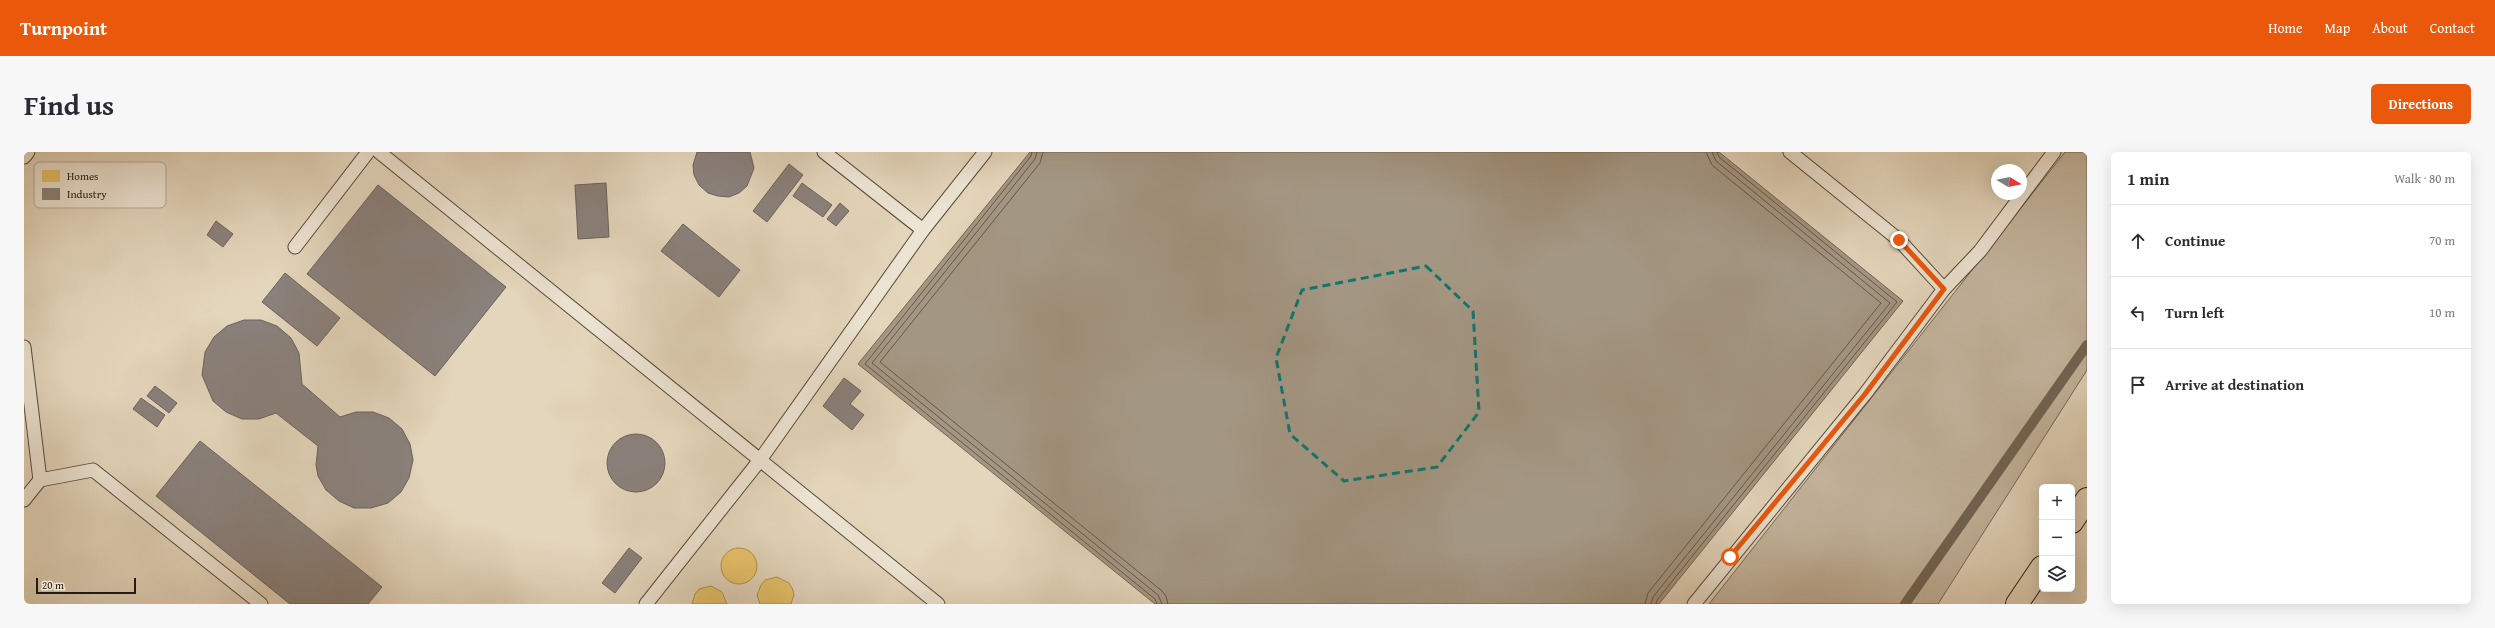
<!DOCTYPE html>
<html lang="en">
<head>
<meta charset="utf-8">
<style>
	:root { --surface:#fff; --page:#f7f7f7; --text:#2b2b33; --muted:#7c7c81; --line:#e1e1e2; --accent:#ea580c }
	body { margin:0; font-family:"Gentium Book Plus",serif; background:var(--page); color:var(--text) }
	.controls { position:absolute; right:12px; bottom:12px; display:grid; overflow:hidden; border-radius:6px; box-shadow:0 4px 16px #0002 }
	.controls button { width:36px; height:36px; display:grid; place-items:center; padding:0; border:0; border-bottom:1px solid var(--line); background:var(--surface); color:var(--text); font:20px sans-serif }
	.compass { position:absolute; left:1967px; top:12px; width:36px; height:36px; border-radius:50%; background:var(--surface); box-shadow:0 4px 16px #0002; rotate:100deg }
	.scale { position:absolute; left:12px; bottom:10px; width:100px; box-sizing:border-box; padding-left:4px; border:2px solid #261b10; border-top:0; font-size:11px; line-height:14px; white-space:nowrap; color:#261b10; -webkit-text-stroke:3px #ede4d3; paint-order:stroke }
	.stop { position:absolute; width:12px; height:12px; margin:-9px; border:3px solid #ea580c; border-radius:50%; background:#fff }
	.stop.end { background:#ea580c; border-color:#fff; box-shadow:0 1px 4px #0008 }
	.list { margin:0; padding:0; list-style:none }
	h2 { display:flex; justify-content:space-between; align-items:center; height:52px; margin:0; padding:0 16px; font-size:17px }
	h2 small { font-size:13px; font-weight:400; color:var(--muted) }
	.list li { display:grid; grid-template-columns:26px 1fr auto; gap:12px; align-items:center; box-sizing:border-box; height:72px; padding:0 16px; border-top:1px solid var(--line) }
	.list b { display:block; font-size:15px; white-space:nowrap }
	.list em { font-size:13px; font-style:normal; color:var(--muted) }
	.icon { flex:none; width:22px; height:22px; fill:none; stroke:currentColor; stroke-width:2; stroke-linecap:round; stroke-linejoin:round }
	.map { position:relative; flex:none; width:2063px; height:452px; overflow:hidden; border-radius:6px }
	header { display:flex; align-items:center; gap:24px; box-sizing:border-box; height:56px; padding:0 20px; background:var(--accent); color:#fff }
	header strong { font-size:19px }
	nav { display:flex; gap:22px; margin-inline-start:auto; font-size:14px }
	.intro { display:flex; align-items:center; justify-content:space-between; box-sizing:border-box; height:96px; padding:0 24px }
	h1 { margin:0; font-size:28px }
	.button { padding:10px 18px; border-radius:6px; background:var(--accent); color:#fff; font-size:14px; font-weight:700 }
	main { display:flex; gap:24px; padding:0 24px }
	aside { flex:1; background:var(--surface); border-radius:6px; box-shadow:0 4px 16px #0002 }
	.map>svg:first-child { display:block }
	.green { fill:#c4b69f; stroke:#756858 }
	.water { fill:#a39682; stroke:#716554 }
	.homes { fill:#e9c46a; stroke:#ae914f }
	.industry { fill:#8a817c; stroke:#6c625c }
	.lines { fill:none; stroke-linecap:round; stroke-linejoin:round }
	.shore { stroke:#645849; stroke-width:1 }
	.stream { stroke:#716554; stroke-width:10 }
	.service-casing { stroke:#564a3b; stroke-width:15 }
	.trunk-casing { stroke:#261b10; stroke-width:24 }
	.service { stroke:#ede4d3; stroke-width:13 }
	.trunk { stroke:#e4d6bc; stroke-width:22 }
	.route { stroke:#ea580c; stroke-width:5 }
	.marked { fill:none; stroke:#0f766e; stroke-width:3; stroke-dasharray:8 5; stroke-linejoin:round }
	.key { fill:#ede4d3; stroke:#b1a898; stroke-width:1 }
	.key-label { font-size:11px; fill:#261b10 }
</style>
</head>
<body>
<header>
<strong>Turnpoint</strong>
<nav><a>Home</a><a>Map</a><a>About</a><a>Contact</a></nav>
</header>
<div class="intro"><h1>Find us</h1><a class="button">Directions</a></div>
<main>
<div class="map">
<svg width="2063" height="452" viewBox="0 0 2063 452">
	<rect width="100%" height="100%" fill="#e4d6bc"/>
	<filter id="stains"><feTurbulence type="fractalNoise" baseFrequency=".005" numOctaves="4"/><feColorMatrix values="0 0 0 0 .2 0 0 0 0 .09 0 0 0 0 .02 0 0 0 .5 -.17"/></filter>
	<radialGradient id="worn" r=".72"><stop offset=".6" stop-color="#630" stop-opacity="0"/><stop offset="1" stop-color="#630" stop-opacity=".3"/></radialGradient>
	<!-- green -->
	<polygon class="green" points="2041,0 2063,0 2063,218 1914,452 1685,452"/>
	<!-- water -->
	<polygon class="water" points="1006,0 1695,0 1879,149 1635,452 1131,452 834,212"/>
	<!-- homes -->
	<g class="homes">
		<circle cx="715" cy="414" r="18"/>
		<polygon points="753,425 765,431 768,436 770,442 767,452 736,452 733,443 737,433 741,428"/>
		<polygon points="687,434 698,440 703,452 668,452 671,442 675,437"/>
	</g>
	<!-- industry -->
	<g class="industry">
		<polygon points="673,0 726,0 730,16 723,34 715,41 705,45 694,44 684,41 675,33 670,23 669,13"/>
		<polygon points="765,12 779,23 743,70 729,59"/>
		<polygon points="582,31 585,85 554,87 551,33"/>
		<polygon points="778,31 808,53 799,65 769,44"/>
		<polygon points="354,33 482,135 411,224 283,122"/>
		<polygon points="816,51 825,59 812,74 803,67"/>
		<polygon points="192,69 209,82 199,95 183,83"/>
		<polygon points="659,72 716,118 695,145 637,99"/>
		<polygon points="261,121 316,166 293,194 238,150"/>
		<polygon points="220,168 237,168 253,174 267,186 275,201 278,232 316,265 332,260 349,260 365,266 378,277 386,292 389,308 385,326 377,340 364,351 347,356 330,356 315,349 302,338 294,324 292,313 294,294 252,261 235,267 218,267 202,260 189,249 178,223 181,200 190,185 203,174"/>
		<polygon points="820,226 837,239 826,252 840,263 828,278 799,254"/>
		<polygon points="131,234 153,251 145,261 123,244"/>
		<polygon points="117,246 141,263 133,275 109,257"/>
		<circle cx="612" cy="311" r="29"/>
		<polygon points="176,289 358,435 344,452 266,452 132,344"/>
		<polygon points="605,396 618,406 591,441 578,431"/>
	</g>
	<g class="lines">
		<!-- shore -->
		<g class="shore">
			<polyline points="1008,0 1007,4 841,212 1131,447 1133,452"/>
			<polyline points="1013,0 1011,7 848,211 1134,443 1138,452"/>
			<polyline points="1019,0 1016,11 856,210 1138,439 1142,444 1144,452"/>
			<polyline points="1621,452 1624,441 1857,151 1688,13 1682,0"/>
			<polyline points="1627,452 1629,445 1866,151 1692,9 1688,0"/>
			<polyline points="1632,452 1633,448 1873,150 1695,5 1693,0"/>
		</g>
		<!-- stream -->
		<polyline class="stream" points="1881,452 2063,193"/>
		<!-- service casing -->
		<g class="service-casing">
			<g id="service">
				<polyline points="355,0 736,308 622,452"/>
				<polyline points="800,0 899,78"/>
				<polyline points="1766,0 1875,88 1920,137"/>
				<polyline points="0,5 4,0"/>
				<polyline points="271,95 344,0"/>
				<polyline points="0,195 16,328"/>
				<polyline points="0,348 16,328 69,318 237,452"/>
				<polyline points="914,452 736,308 899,78 961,0"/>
				<polyline points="1670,452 1841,242 1920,137 1956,99 2030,0"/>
			</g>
		</g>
		<!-- trunk casing -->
		<g class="trunk-casing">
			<g id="trunk">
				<polyline points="2048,370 2063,347"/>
				<polyline points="1993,452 2018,415"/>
			</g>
		</g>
		<!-- service -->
		<use href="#service" class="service"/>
		<!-- trunk -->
		<use href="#trunk" class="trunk"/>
	</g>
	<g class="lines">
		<!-- route -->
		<polyline class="route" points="1706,405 1841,242 1920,137 1875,88"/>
	</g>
	<!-- marked area -->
	<path class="marked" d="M1402 114 1449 159 1455 260 1413 315 1320 329 1266 282 1252 206 1278 138Z"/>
	<!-- legend -->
	<rect x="10" y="10" width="132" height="46" rx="6" class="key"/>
	<rect x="18" y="18" width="18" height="12" fill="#e9c46a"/>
	<rect x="18" y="36" width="18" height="12" fill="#8a817c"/>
	<g class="key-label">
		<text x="43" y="28">Homes</text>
		<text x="43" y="46">Industry</text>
	</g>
	<rect width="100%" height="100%" filter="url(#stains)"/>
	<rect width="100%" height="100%" fill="url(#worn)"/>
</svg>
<div class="controls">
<button>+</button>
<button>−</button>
<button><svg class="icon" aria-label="layers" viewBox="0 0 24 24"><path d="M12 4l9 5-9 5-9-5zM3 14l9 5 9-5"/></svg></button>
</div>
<svg class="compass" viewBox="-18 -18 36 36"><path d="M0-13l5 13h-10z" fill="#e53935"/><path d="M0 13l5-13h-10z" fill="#7c7c81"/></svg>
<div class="scale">20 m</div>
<div class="stop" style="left:1706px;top:405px"></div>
<div class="stop end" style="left:1875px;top:88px"></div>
</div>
<aside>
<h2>1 min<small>Walk · 80 m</small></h2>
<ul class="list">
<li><svg class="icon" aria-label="ahead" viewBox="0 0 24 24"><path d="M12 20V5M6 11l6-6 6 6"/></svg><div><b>Continue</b></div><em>70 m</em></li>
<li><svg class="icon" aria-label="left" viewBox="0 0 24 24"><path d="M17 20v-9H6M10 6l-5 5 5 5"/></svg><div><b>Turn left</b></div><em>10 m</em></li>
<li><svg class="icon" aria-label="arrive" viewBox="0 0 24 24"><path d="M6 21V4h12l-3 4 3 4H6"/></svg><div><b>Arrive at destination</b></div></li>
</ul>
</aside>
</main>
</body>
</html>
